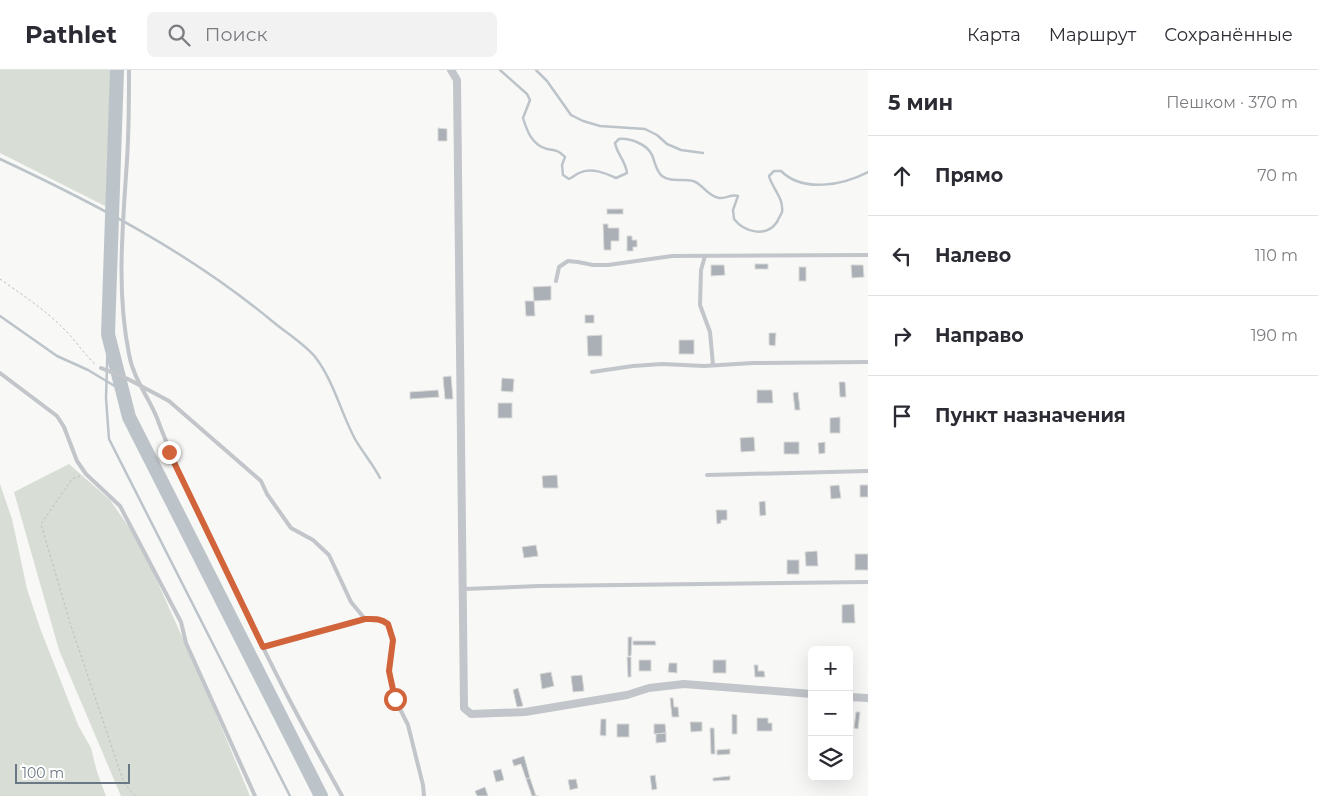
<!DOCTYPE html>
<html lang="ru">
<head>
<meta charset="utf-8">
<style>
	:root { --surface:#fff; --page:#f2f2f3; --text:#2b2b33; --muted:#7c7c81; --line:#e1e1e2 }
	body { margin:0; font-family:Montserrat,sans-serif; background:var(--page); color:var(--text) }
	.controls { position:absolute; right:15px; bottom:15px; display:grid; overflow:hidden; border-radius:8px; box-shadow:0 5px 20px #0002 }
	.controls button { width:45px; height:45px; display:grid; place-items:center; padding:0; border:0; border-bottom:1px solid var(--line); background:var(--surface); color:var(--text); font:25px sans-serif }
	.scale { position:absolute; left:15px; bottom:12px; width:115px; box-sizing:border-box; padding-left:5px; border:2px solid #6a7784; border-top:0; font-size:14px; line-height:18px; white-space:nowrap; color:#6a7784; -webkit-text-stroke:4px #fff; paint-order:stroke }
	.stop { position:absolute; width:15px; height:15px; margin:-11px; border:4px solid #d2643c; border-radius:50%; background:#fff }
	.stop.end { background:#d2643c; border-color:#fff; box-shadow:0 1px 5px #0008 }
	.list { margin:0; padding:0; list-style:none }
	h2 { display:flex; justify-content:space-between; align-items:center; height:65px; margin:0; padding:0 20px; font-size:21px }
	h2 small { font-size:16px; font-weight:400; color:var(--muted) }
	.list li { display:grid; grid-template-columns:32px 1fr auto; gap:15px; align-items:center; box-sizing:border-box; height:80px; padding:0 20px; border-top:1px solid var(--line) }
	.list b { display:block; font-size:19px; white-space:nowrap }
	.list em { font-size:16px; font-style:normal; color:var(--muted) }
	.icon { flex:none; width:28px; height:28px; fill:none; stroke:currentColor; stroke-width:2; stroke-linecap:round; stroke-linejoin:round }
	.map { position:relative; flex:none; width:868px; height:726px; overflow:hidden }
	header { display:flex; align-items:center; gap:30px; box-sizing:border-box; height:70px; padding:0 25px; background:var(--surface); border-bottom:1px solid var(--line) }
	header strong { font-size:24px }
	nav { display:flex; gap:28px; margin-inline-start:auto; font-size:18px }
	.search { width:350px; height:45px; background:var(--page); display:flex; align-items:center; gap:12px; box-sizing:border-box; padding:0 18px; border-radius:8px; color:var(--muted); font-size:19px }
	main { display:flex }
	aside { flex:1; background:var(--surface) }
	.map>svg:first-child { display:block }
	.green { fill:#d8ddd5 }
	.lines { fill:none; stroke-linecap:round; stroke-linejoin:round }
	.stream { stroke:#bcc4c9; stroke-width:2.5 }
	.river { stroke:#bcc4c9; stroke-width:14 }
	.building { fill:#aab0b6; stroke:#dadad8 }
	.path { stroke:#bcbec1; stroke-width:1; stroke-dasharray:2.5 2.5; stroke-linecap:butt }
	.service { stroke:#c2c5c9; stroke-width:4 }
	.minor { stroke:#c2c5c9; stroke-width:8 }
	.route { stroke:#d2643c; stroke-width:6 }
</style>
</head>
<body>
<header>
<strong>Pathlet</strong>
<div class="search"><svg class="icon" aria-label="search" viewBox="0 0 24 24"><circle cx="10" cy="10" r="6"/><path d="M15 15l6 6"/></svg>Поиск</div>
<nav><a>Карта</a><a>Маршрут</a><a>Сохранённые</a></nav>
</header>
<main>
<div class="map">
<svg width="868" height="726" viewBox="0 0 868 726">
	<rect width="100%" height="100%" fill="#f8f8f6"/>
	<!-- green -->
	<g class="green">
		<polygon points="0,0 113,0 109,138 0,83"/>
		<polygon points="69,394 110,430 140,473 205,618 250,726 121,726 59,580 14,422"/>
		<polygon points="0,414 12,449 27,519 40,558 78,655 91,678 97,702 106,726 0,726"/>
	</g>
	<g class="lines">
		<!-- stream -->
		<g class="stream">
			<path d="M500 0 527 24 530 30 523 48C527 61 532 75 547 79 555 80 560 81 565 87L562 95 563 105 569 109C573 107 575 105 579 103 591 97 605 103 616 108L627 103C626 92 617 84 615 73L619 69C630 68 647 74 652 85 655 92 656 101 662 106 671 113 683 108 693 111 703 114 707 126 719 128 725 129 731 124 738 126L733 140 734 149C744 162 766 168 777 152 778 149 781 145 782 142 784 128 772 118 769 106L774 101H781C803 123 843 115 868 102"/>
			<polyline points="536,0 547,11 571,45 583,51 600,56 645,59 657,65 667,74 681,80 703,83"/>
			<path d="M0 89C96 134 190 183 272 251 285 262 306 275 316 288 334 312 341 343 355 369 363 383 373 394 380 408"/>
			<polyline points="0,246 57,286 88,300 123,321"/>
			<polyline points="108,264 106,328 109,369 290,726"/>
		</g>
		<!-- river -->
		<polyline class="river" points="117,0 108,264 129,347 321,726"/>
	</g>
	<!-- building -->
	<g class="building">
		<polygon points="438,58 447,59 447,71 438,71"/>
		<rect x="607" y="139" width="16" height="5"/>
		<polygon points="603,154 608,154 608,158 619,158 619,171 611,171 611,180 604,180"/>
		<polygon points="627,166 632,166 632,170 637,170 637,177 633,177 633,181 627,181"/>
		<rect x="755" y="194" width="13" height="5"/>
		<polygon points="711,195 724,195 725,205 711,206"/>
		<polygon points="851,195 863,195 864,207 852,208"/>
		<rect x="799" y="197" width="7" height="14"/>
		<polygon points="551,216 551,230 534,231 533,217"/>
		<polygon points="525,231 534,231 535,246 526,246"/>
		<rect x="585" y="245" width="9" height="8"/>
		<polygon points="769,263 776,263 775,276 769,275"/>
		<polygon points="602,265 602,286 588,286 587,266"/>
		<rect x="679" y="270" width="15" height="14"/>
		<polygon points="451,306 453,329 445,329 443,307"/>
		<polygon points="502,308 514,309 513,322 501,321"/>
		<polygon points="839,312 845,312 846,327 840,327"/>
		<polygon points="438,320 439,327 410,329 410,322"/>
		<polygon points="757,320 772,320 773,333 757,333"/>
		<polygon points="798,322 800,340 795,340 793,323"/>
		<rect x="498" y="333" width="14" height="15"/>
		<polygon points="840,347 840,363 830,363 830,348"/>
		<polygon points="754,367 755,381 741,382 740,368"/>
		<rect x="784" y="372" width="15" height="12"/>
		<polygon points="825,372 825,383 819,384 818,373"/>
		<polygon points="557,405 558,418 543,418 542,406"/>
		<polygon points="839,415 841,428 831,429 830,416"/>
		<rect x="860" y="415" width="8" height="12"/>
		<polygon points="765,431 766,445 760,446 759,432"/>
		<polygon points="716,440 727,440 727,450 721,450 721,453 717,454"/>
		<polygon points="536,475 538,486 524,488 522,477"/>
		<polygon points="817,481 818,496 806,496 805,482"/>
		<rect x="855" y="484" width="13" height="16"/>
		<rect x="787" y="490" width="12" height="14"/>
		<polygon points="854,534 855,553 842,553 842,535"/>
		<polygon points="628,567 632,567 631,586 628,586"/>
		<polygon points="633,571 655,571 656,575 633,575"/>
		<polygon points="627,587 631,587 631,607 628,607"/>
		<rect x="639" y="590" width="12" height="11"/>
		<rect x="713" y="590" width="13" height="13"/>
		<polygon points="669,593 677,593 677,603 668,602"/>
		<polygon points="754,595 758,595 758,601 764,601 765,607 755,607"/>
		<polygon points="551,602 554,616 542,619 540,604"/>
		<polygon points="582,605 584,621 573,622 571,606"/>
		<polygon points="518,618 523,636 517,637 513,620"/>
		<polygon points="670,628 673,628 674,637 678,637 679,647 672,647"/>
		<polygon points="856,642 860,642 858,659 854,658"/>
		<polygon points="732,644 737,645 737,664 732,664"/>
		<polygon points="757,648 768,648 768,653 772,653 772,661 757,661"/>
		<polygon points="601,649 606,649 606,666 600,665"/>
		<polygon points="690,652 702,652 702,661 691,662"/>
		<rect x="617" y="654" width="12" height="13"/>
		<polygon points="654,654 665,654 666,663 654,664"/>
		<polygon points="710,658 714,658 715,684 711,684"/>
		<polygon points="666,663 666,672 656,673 656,664"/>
		<polygon points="730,679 730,684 717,685 717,680"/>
		<polygon points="524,686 530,708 526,709 521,694 514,696 512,690"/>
		<polygon points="501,699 504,710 496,712 493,701"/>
		<polygon points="655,705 657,719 652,720 650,706"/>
		<polygon points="730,706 730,710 713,711 713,708"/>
		<polygon points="530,708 536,726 539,726 532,726 526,709"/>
		<polygon points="576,709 578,718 570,720 568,710"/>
		<polygon points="485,717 488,726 477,726 475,721"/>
	</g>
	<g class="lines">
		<!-- path -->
		<g class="path">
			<path d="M0 209C21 224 47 241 65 260 76 271 84 284 96 295"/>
			<polyline points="80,406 72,409 41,454 70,553 124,713 135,726"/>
		</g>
		<!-- service -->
		<g class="service">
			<path d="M129 0C129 30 129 60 127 90 123 154 116 220 129 284 133 308 148 326 157 348 173 392 194 434 214 476 238 526 262 577 288 627 305 660 324 693 342 726"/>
			<polyline points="705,186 701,200 700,235 710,262 713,295"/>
			<polyline points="556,211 559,197 568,191 578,192 593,195 608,195 672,186 868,185"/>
			<polyline points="101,298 128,309 169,331 261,411 267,424 291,458 313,470 329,485 351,532 365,549"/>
			<polyline points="592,302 633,296 662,294 704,296 753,293 868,292"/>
			<polyline points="0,303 57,346 64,357 77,391 86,404 120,436 181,552 186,573 255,726"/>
			<polyline points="707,405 868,401"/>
			<polyline points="464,519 539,516 868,512"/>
			<polyline points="263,577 365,549 376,548 388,553 393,570 389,601 395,629 408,655 423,715 424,726"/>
		</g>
		<!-- minor -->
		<g class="minor">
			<polyline points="451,0 457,10 464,638 471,644 525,642 627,625 649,618 684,614 812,624"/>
			<polyline points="849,627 868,628"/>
		</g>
	</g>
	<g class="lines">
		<!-- route -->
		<path class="route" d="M169 382 263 577 365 549C374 549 380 548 388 554L393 570 389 601 395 629"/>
	</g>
</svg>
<div class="controls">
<button>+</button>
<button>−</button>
<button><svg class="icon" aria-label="layers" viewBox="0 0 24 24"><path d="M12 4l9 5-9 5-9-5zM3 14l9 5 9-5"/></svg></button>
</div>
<div class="scale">100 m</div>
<div class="stop" style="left:395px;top:629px"></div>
<div class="stop end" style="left:169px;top:382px"></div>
</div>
<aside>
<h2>5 мин<small>Пешком · 370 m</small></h2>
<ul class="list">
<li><svg class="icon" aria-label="ahead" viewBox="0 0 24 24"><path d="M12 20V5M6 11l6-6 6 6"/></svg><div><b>Прямо</b></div><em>70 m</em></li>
<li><svg class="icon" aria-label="left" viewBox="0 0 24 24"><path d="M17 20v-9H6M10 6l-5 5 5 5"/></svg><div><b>Налево</b></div><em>110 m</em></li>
<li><svg class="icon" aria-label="right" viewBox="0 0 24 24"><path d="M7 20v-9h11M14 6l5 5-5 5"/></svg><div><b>Направо</b></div><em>190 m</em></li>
<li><svg class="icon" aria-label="arrive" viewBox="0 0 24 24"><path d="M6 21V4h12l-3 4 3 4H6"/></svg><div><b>Пункт назначения</b></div></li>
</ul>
</aside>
</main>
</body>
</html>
